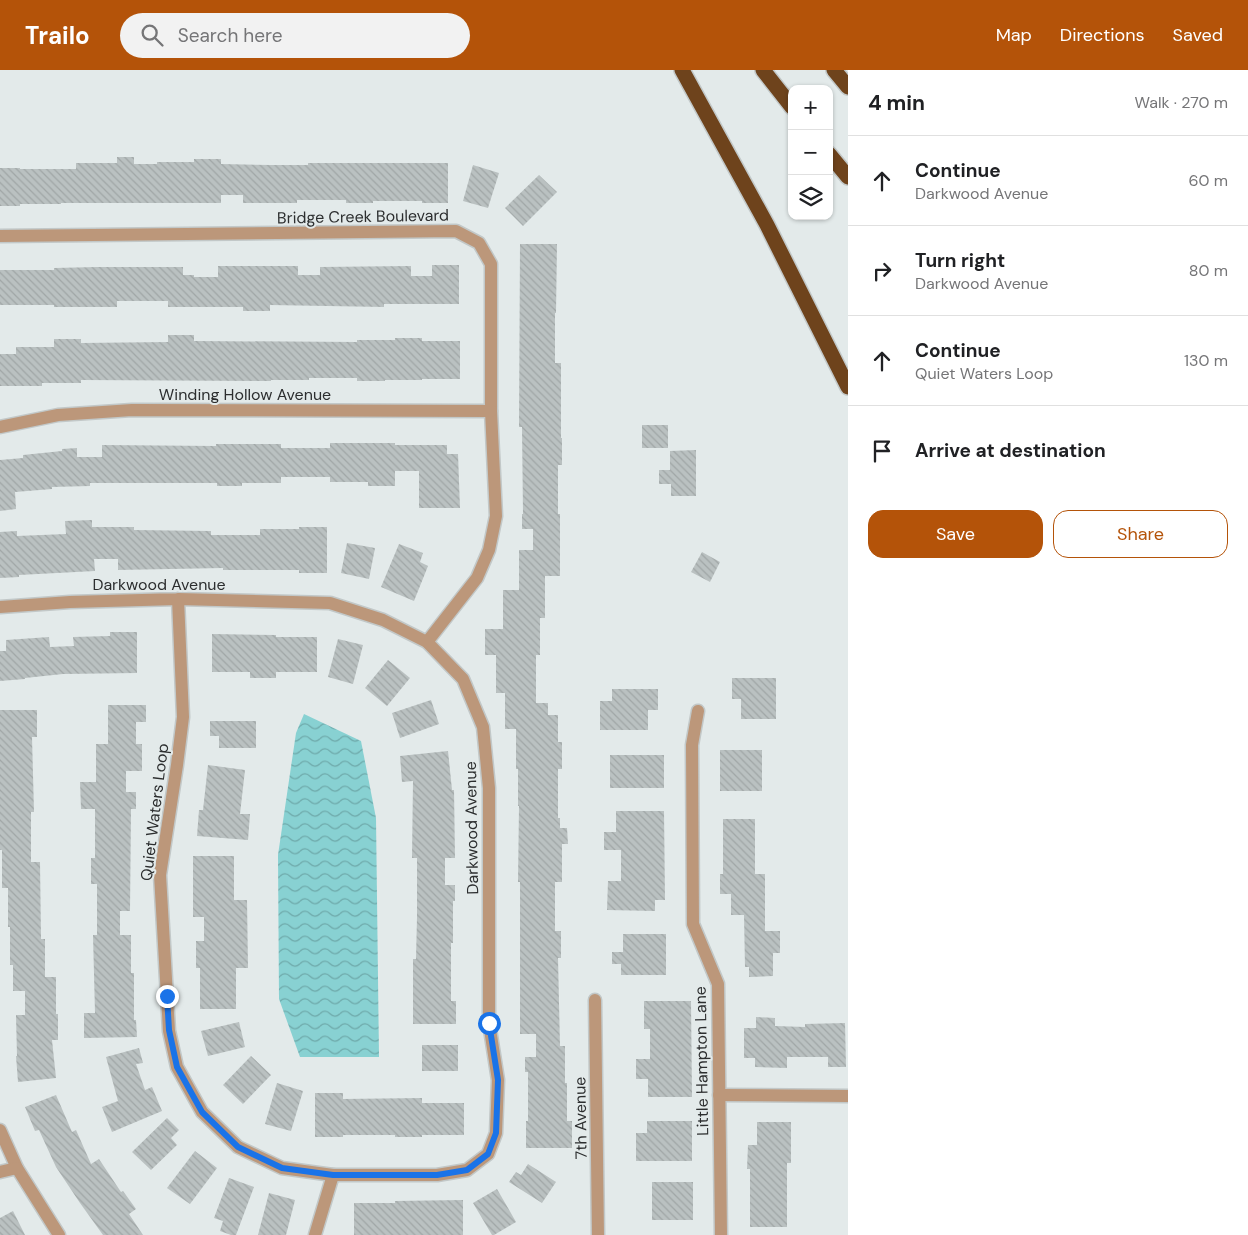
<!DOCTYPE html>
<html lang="en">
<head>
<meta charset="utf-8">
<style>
	:root { --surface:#fff; --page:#f2f2f2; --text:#202124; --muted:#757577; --line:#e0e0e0; --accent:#b45309 }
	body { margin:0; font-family:"DM Sans",sans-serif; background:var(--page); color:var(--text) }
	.controls { position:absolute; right:15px; top:15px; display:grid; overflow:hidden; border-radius:10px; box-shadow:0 1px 4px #0004 }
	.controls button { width:45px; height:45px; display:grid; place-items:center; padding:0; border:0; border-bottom:1px solid var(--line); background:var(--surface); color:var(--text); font:25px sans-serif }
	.stop { position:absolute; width:15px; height:15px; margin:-11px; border:4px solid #1a73e8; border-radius:50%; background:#fff }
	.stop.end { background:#1a73e8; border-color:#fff; box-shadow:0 1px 5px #0008 }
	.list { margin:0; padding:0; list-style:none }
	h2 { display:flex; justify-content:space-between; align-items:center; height:65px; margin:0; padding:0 20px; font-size:21px }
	h2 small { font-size:16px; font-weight:400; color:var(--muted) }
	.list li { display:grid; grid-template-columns:32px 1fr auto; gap:15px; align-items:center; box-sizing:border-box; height:90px; padding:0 20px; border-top:1px solid var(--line) }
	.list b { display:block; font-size:19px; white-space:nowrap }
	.list p { margin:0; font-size:16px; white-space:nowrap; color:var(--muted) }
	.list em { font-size:16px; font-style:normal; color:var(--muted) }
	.actions { display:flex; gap:10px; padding:15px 20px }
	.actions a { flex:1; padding:11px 0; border:1px solid var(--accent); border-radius:15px; text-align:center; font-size:18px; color:var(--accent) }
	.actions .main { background:var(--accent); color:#fff }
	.icon { flex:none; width:28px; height:28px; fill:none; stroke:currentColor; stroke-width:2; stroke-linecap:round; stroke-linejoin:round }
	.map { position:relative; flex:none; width:848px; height:1165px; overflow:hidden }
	header { display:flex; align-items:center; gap:30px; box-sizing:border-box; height:70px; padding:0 25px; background:var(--accent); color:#fff }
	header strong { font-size:24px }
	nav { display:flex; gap:28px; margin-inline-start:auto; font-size:18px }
	.search { width:350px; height:45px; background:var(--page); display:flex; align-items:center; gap:12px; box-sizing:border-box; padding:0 18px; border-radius:28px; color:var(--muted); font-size:19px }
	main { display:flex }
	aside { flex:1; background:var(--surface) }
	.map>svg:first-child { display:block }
	.water { fill:url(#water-waves) }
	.building { fill:url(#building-back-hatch) }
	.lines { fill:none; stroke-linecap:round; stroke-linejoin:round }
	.minor-casing { stroke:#c2c8c8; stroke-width:15 }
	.motorway-casing { stroke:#c2c8c8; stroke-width:18 }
	.minor { stroke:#bc977a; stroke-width:12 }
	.motorway { stroke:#6e431c; stroke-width:15 }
	.route { stroke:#1a73e8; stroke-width:6 }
	.labels { text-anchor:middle; stroke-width:4; stroke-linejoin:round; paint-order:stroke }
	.street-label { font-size:16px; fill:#2c2e2f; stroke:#e3eaea }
</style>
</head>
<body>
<header>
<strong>Trailo</strong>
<div class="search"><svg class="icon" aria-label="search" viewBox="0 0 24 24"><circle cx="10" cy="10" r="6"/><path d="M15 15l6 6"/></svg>Search here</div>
<nav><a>Map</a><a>Directions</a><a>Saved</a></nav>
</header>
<main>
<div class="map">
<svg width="848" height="1165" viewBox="0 0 848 1165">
	<defs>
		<pattern id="water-waves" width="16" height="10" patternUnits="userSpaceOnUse" patternTransform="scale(1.25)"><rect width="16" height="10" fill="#88d1d2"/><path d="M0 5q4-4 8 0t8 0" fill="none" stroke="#6faaab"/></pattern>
		<pattern id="building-back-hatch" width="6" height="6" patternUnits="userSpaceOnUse" patternTransform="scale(1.25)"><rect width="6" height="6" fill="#bac1c1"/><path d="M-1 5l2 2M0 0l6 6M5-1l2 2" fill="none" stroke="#a0a6a6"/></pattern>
	</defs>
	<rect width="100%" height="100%" fill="#e3eaea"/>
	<!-- water -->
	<polygon class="water" points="304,644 361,671 376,748 379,987 300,987 279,929 278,785 296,663"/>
	<!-- building -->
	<g class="building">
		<polygon points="117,87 134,87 134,94 157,94 157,92 194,92 194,89 221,89 221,94 271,95 308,95 308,93 448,93 448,133 422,133 422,131 373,131 373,133 346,133 346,130 297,130 297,133 243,133 243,125 221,125 221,133 61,133 61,134 20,134 20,136 0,136 0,98 20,98 20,99 76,99 76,93 117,93"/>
		<polygon points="473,95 499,103 488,138 463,131"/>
		<polygon points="539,105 557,122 523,156 505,138"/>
		<polygon points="520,174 557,174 556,243 555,243 555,293 561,293 561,368 562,368 562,395 558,395 558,444 560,444 560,506 545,506 545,548 540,548 540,585 536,585 536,633 548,633 548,645 558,645 558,672 562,672 562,699 558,699 558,748 560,748 560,758 567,758 568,774 562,774 562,812 555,812 555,861 561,861 561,888 558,888 560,976 565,976 565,1013 567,1013 567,1051 572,1051 572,1078 526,1078 526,1051 528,1051 528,1002 525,1002 525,987 536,987 536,964 520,964 520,812 518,812 519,736 518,736 518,699 516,699 516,659 505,659 505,623 496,623 496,585 485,585 485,559 503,559 503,520 519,520 519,480 533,480 533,459 522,459 522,444 523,444 522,357 519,357"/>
		<polygon points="432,195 459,195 459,234 384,234 384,237 270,235 270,241 243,241 243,237 168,237 168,231 117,231 117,237 54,237 54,235 0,235 0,200 54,200 54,198 97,197 183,197 183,205 194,205 194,207 218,207 218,196 298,196 298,205 320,205 320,197 411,196 411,206 432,206"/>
		<polygon points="168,265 194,265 194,271 357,272 357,270 395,270 395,268 422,268 422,271 460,271 460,309 422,309 422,310 385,310 385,311 357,311 357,308 309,308 309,310 271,310 271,311 81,310 81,313 42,313 42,316 0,316 0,284 16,284 16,277 54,277 54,269 81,269 81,273 168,272"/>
		<rect x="642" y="355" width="26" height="23"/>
		<polygon points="330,373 395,373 395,375 447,375 447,384 458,384 460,438 419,438 419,401 395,401 395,416 368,416 368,412 330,412 330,407 281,407 281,413 242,413 242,416 217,416 217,413 90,413 90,416 52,417 52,419 15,422 16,439 0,441 0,390 23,388 23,385 62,381 62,379 77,378 77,387 102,387 102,375 216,376 216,374 281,374 281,378 330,378"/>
		<polygon points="696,380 696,426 671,426 671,414 659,414 659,400 670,400 670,381"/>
		<polygon points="92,450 92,457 134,457 134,460 211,461 211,465 260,465 260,459 299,459 299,457 327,457 327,503 299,503 299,500 223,500 223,498 118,500 118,489 94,489 95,501 19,505 19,507 0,508 0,462 17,461 17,466 66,464 65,451"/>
		<polygon points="347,473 375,478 369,509 341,503"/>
		<polygon points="399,474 423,483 420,492 428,496 414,531 381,517"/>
		<polygon points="702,482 720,492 710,512 691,502"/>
		<polygon points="110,562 137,562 137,603 63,604 25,608 25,609 0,611 0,581 6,581 6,570 49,567 50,577 74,576 73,567 110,566"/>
		<polygon points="212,564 276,565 276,567 317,567 317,602 276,602 276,608 250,608 250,602 212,602"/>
		<polygon points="338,569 363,575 353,614 328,607"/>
		<polygon points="388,590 410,608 387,636 365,618"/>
		<polygon points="732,608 776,608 776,649 741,649 741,629 732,629"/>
		<polygon points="612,619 658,619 658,640 648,640 648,660 600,660 600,631 612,631"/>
		<polygon points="431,630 439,654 400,668 392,643"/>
		<polygon points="108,635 146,635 146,652 136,652 136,674 142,674 142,701 126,701 126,722 136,722 136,739 131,739 130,841 120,841 120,865 131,865 131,903 134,903 134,950 136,950 137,967 84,968 84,943 95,943 93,865 97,865 97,814 91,814 91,788 95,788 95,739 81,739 80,712 96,712 96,674 108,674"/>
		<polygon points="0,640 37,640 37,667 32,667 34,742 31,742 31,792 40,792 41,869 45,869 45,907 56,907 56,944 58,944 58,970 52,970 56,1008 18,1012 16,986 17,986 16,945 25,945 25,921 13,921 13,895 10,895 10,857 8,857 8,818 2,818 2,780 0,780"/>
		<polygon points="210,651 256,651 256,678 219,678 219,666 210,666"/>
		<rect x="720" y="680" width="42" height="41"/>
		<polygon points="448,681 452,720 454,720 455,788 445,788 445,815 455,815 455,831 453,831 453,873 451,873 451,931 456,931 456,954 413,954 413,889 416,889 417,847 417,788 412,788 413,711 402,712 400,686"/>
		<rect x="610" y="685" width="54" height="33"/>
		<polygon points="208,695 245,700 240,744 250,744 248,770 197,766 199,740 203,740"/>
		<polygon points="616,741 664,741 665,830 655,830 655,841 607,840 608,811 621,811 621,780 604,780 604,762 616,762"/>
		<polygon points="723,749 755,749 755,804 765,804 765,861 780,861 780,883 773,883 773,906 749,907 749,897 745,897 744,845 731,845 731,824 720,824 720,804 723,804"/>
		<polygon points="193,786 234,786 234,830 247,830 248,898 236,898 236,939 200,939 200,898 196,898 196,871 204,871 204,847 193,847"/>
		<polygon points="623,864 666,864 666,905 621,905 621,894 612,894 612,882 623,882"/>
		<polygon points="644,931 691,931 692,1027 648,1027 648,1009 636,1009 636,989 650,989 650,959 644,959"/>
		<polygon points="756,947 775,948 775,956 805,957 805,954 845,953 846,997 828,997 828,987 787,987 787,998 755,997 755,988 744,988 744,958 756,958"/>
		<polygon points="239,952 245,977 208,986 201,961"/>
		<rect x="422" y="975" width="36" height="26"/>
		<polygon points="139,978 143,993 136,994 145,1020 152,1017 162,1041 112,1062 102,1037 118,1031 106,987"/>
		<polygon points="251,986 271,1005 243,1034 223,1015"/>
		<polygon points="277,1013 303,1021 291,1061 265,1054"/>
		<polygon points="315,1023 343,1023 343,1029 422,1028 422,1033 464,1033 464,1065 422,1065 422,1067 395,1067 395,1065 343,1065 343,1067 315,1067"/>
		<polygon points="56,1025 72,1062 76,1060 91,1094 99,1089 121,1122 123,1121 136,1139 129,1144 143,1165 103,1165 80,1133 56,1097 39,1060 35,1061 25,1037"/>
		<polygon points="167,1048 179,1060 171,1068 177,1075 151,1100 132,1082"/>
		<polygon points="647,1051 692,1051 692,1091 636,1091 636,1063 647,1063"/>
		<polygon points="757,1052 791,1052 791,1093 787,1093 787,1157 750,1157 750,1099 747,1099 748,1075 757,1075"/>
		<polygon points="195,1081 217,1098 190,1134 167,1118"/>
		<polygon points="528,1094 556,1112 542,1133 509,1112 516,1102 521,1105"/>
		<polygon points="229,1108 254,1117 236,1165 231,1165 220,1161 223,1151 214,1148"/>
		<rect x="652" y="1112" width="41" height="38"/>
		<polygon points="497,1119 516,1152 494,1165 492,1165 473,1133"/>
		<polygon points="269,1123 295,1130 286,1165 258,1165"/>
		<polygon points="463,1130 463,1165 354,1165 354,1133 395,1133 395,1131"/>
		<polygon points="13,1141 25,1165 0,1165 0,1148"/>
	</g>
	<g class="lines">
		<!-- minor casing -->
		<g class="minor-casing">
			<g id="minor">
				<polyline points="0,166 456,161 479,173 491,194 491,341 496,446 489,480 477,508 427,572"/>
				<polyline points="0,357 58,345 132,340 491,341"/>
				<polyline points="0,537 70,532 178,529 330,533 383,550 427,572 463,609 483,657 489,718 489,953 498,1010 496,1063 488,1084 467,1100 437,1105 333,1105 282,1098 238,1077 202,1042 177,997 169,961 160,805 177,695 183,647 178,529"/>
				<polyline points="698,641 692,675 693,854 718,914 721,1165"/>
				<polyline points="595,930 598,1165"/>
				<polyline points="719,1025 848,1026"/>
				<polyline points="0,1060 17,1098 59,1165"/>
				<polyline points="0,1102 17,1098"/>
				<polyline points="315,1165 333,1105"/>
			</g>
		</g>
		<!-- motorway casing -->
		<g class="motorway-casing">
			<g id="motorway">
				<polyline points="682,0 767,155 848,317"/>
				<polyline points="763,0 792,37"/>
				<polyline points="834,0 848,17"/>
				<polyline points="829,84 848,107"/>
			</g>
		</g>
		<!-- minor -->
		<use href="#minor" class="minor"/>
		<!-- motorway -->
		<use href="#motorway" class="motorway"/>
	</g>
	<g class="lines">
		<!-- route -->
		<polyline class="route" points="167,926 169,960 177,997 202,1042 238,1077 282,1098 333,1105 437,1105 467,1100 488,1084 496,1063 498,1010 489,953"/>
	</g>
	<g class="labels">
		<!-- street labels -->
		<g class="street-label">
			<text transform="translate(363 146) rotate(-1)" y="6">Bridge Creek Boulevard</text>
			<text x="245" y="330">Winding Hollow Avenue</text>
			<text x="159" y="520">Darkwood Avenue</text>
			<text transform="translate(154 742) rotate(-83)" y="6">Quiet Waters Loop</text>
			<text transform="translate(471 758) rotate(-91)" y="6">Darkwood Avenue</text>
			<text transform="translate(701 991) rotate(-91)" y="6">Little Hampton Lane</text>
			<text transform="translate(580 1048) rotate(-91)" y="6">7th Avenue</text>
		</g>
	</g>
</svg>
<div class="controls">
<button>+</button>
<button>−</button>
<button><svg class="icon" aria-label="layers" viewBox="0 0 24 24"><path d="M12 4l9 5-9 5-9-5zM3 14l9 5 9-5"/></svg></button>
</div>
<div class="stop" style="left:489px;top:953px"></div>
<div class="stop end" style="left:167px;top:926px"></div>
</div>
<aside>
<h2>4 min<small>Walk · 270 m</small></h2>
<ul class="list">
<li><svg class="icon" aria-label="ahead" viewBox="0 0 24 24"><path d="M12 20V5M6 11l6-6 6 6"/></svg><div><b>Continue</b><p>Darkwood Avenue</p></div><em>60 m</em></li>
<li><svg class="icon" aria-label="right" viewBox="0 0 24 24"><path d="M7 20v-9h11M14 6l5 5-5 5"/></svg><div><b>Turn right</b><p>Darkwood Avenue</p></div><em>80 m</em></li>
<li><svg class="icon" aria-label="ahead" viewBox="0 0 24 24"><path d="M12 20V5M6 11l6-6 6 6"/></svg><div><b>Continue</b><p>Quiet Waters Loop</p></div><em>130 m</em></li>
<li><svg class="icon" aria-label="arrive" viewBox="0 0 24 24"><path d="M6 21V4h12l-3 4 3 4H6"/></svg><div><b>Arrive at destination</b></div></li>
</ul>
<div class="actions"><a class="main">Save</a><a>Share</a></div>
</aside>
</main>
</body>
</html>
